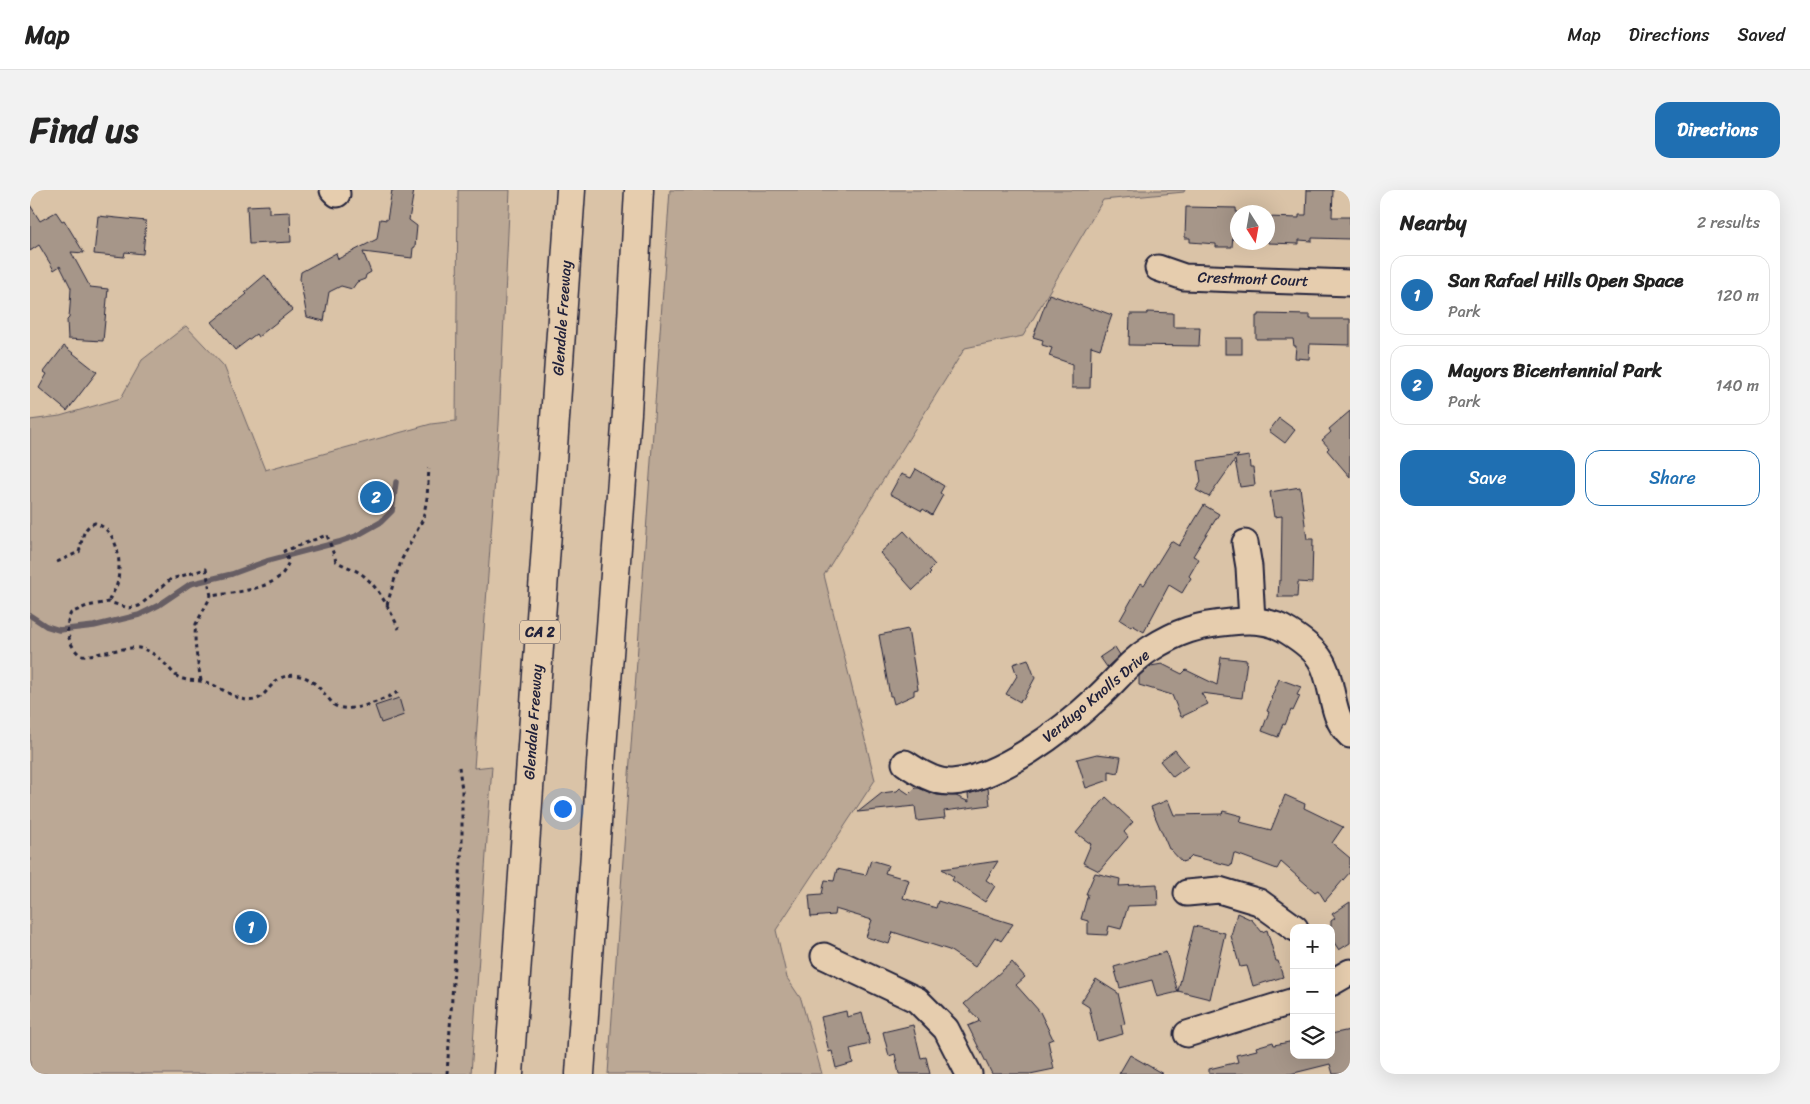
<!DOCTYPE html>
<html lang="en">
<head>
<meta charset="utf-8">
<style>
	:root { --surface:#fff; --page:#f2f2f2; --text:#222; --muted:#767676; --line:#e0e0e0; --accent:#1f6fb2 }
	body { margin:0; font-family:Sriracha,sans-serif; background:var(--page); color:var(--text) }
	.controls { position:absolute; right:15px; bottom:15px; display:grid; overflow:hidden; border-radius:10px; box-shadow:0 5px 20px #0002 }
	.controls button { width:45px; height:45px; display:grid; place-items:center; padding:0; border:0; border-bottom:1px solid var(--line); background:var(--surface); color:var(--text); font:25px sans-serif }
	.compass { position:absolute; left:1200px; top:15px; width:45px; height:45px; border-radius:50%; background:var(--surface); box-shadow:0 5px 20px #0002; rotate:169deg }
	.you { position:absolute; left:532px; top:618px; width:18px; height:18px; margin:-12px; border:4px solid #fff; border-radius:50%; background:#1a73e8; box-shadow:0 0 0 8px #1a73e833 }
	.badge { display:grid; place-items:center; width:32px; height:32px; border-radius:50%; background:var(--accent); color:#fff; font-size:16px; font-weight:700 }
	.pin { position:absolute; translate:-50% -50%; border:2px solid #fff; box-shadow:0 1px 5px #0006 }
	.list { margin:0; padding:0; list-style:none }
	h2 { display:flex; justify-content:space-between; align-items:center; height:65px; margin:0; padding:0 20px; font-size:21px }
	h2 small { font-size:16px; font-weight:400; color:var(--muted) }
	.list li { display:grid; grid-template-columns:32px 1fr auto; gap:15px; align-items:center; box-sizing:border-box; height:80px; margin:0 10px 10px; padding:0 10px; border:1px solid var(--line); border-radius:15px }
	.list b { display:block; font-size:19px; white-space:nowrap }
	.list p { margin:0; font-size:16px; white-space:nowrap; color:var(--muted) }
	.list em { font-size:16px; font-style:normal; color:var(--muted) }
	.actions { display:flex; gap:10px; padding:15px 20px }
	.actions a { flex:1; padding:11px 0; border:1px solid var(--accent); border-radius:15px; text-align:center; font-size:18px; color:var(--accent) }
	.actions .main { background:var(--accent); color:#fff }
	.icon { flex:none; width:28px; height:28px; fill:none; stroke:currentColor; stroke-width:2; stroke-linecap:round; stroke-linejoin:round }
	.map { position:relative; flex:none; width:1320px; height:884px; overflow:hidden; border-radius:15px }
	header { display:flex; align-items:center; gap:30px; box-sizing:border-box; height:70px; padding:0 25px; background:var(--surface); border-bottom:1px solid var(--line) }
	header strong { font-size:24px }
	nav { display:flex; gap:28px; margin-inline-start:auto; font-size:18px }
	.intro { display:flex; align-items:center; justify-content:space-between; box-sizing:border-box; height:120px; padding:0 30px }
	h1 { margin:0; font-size:35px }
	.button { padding:12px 22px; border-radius:15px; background:var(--accent); color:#fff; font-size:18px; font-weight:700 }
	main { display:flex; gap:30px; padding:0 30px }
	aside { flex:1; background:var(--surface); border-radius:15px; box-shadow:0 5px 20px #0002 }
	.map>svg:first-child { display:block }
	.green { fill:#bba895; stroke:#6e6568 }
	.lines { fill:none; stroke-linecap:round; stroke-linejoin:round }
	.stream { stroke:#665d63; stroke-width:5.5 }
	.building { fill:#a69689; stroke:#22223b }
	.minor-casing { stroke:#22223b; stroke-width:29 }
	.highway-casing { stroke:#22223b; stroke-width:31 }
	.path { stroke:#22223b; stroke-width:3; stroke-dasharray:4 4; stroke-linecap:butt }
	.minor { stroke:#e6cdae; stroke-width:25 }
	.highway { stroke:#e6cdae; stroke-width:28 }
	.labels { text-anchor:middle; stroke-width:4; stroke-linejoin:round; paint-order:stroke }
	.shield { fill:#e6cdae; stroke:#5d555e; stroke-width:1 }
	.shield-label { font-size:14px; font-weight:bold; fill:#22223b }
	.street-label { font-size:15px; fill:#22223b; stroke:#e6cdae }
</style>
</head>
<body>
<header>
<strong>Map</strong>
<nav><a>Map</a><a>Directions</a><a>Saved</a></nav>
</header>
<div class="intro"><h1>Find us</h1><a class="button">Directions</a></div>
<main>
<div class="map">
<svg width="1320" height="884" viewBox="0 0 1320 884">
	<rect width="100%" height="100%" fill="#dac3a7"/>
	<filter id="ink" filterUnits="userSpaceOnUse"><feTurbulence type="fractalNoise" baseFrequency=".02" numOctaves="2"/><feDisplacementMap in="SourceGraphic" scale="10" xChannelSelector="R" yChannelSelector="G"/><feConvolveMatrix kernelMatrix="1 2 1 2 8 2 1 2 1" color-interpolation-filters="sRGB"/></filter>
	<g filter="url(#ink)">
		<!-- green -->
		<g class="green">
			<polygon points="428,0 480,0 469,234 444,578 462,576 441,884 0,884 0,230 30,226 91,208 112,170 156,136 194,176 235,280 401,234 426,231"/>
			<polygon points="640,0 1155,0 1154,2 1073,10 993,146 935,158 794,385 845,590 746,740 757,788 771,809 792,884 578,884"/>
		</g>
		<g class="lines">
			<!-- stream -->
			<polyline class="stream" points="1,426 16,436 29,440 64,436 109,425 129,415 160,394 202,384 237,371 309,352 326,346 351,332 362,321 366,292"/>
		</g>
		<!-- building -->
		<g class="building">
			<polygon points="362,0 384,0 379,30 387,36 385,57 383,58 382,68 333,62 341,82 336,85 335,89 327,92 322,99 311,96 299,102 294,131 277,127 270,89 271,82 306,63 308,69 347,49 350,29 357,30"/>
			<polygon points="1277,0 1303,0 1302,27 1320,27 1320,49 1282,48 1282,51 1269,50 1269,54 1238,53 1238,27 1269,28 1269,25 1276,25"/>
			<polygon points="0,15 10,31 26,22 32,31 34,30 54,63 41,62 60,97 78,99 73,151 38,149 37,130 39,128 40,116 41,98 30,76 24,80 9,55 0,61"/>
			<polygon points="239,15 239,23 260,22 261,52 219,54 217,16"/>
			<polygon points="1156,17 1206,18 1208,45 1203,45 1202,57 1186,57 1186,54 1160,52 1160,48 1155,48"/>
			<polygon points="68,26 116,31 113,64 95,62 94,67 64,64"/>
			<polygon points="235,85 262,120 228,147 226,144 205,160 182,132 217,104 215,102"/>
			<polygon points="1019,104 1063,120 1063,118 1082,125 1070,159 1061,156 1060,198 1042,198 1042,174 1019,166 1022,158 1012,155 1013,150 1003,147"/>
			<polygon points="1117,122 1143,123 1143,137 1170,137 1169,156 1099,155 1100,124 1117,124"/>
			<polygon points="1229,124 1280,125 1280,129 1320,129 1320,155 1280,154 1279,169 1265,168 1266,156 1264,156 1263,149 1226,149 1226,126 1229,126"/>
			<rect x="1195" y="148" width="17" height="16"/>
			<polygon points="34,156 67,182 37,221 9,198 17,184 14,182"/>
			<polygon points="1320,221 1320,287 1297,260 1299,258 1292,250 1301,242 1299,239"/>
			<polygon points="1249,228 1265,240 1255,253 1239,241"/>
			<polygon points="1209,265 1206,268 1219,266 1220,278 1223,278 1225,295 1210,297 1205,270 1179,307 1166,300 1171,292 1168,271"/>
			<polygon points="886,279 914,296 910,303 913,305 902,325 893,319 892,321 860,304 871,284 881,288"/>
			<polygon points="1270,297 1277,349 1283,349 1282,393 1268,392 1267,407 1248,407 1249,390 1251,390 1252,326 1244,327 1240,302"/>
			<polygon points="1174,315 1189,324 1163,366 1169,369 1159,386 1161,388 1152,403 1139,395 1114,442 1102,435 1101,437 1090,430 1111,393 1114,395 1141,351 1149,356"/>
			<polygon points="874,341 905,375 899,381 901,383 883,400 850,363"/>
			<polygon points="878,439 888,499 884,500 884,505 864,514 862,506 860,506 849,445"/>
			<polygon points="1085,457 1090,465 1077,477 1070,467"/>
			<polygon points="1191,467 1217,470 1212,508 1171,503 1178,514 1151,527 1142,505 1109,495 1109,486 1121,476 1132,474 1152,484 1156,480 1187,495"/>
			<polygon points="998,469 1005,488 993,510 991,509 990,512 976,504 987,486 983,474"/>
			<polygon points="1249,489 1271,497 1267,505 1270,506 1263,521 1261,520 1255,535 1253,534 1248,547 1232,541 1239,522 1237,521 1242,509 1241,508"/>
			<polygon points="369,508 374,525 351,533 345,516"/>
			<polygon points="1145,560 1158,576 1143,587 1130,571"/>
			<polygon points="1067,564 1091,567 1088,583 1079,581 1079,590 1056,598 1047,569"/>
			<polygon points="870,598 879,604 885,598 889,598 907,605 926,606 939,612 938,604 958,598 960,615 914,621 915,628 887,631 885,616 828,622 852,603 867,601"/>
			<polygon points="1255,605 1275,614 1274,618 1313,637 1302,653 1320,668 1320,682 1295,711 1288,700 1285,702 1251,672 1247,679 1204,663 1201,676 1162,666 1158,670 1152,672 1140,659 1139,659 1121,617 1138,610 1144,625 1192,624 1193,621 1212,626 1210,632 1241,640"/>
			<polygon points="1076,607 1103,632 1094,642 1098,647 1069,681 1053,673 1061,654 1046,643"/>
			<polygon points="841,670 858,675 855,683 879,690 873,708 906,718 908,711 983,734 971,751 965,747 945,777 919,760 863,742 859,754 836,747 842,730 805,719 804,725 781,727 779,705 792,704 795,690 804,691 807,679 836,685"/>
			<polygon points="968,671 956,690 965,696 955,712 922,690 924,687 912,679"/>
			<polygon points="1065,683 1090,689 1089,696 1127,694 1128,715 1098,716 1091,739 1079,736 1077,745 1058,744 1058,731 1051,729 1058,704 1056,704"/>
			<polygon points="1320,712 1320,753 1309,760 1301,748 1301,731 1305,728 1302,724"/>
			<polygon points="1207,723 1222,730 1232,742 1237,740 1246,771 1248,771 1253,787 1223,796 1217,776 1210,777 1201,746"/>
			<polygon points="1164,736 1195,743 1180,809 1148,801"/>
			<polygon points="1136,762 1148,802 1127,807 1122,790 1090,798 1084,777"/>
			<polygon points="982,772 995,787 986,795 1010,822 1023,849 1018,851 1024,879 1000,884 962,884 938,836 950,831 934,814"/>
			<polygon points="1066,789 1088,803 1095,834 1091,835 1093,844 1067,851 1059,817 1051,812"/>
			<polygon points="816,821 817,827 832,823 840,854 820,859 823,873 806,878 802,861 799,862 791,827"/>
			<polygon points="883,835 891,868 896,867 900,884 869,884 865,864 859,866 853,842"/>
			<polygon points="1320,840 1320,884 1303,884 1300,874 1260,884 1179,884 1179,879 1208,872 1206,865 1227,860 1226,857 1243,852 1244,855 1264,851 1264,865 1301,865 1301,844"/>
			<polygon points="1100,865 1133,884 1089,884"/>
		</g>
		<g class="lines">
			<!-- minor casing -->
			<g class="minor-casing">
				<g id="minor">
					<polyline points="303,0 307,4"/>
					<polyline points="1128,78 1154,87 1320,93"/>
					<polyline points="1215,353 1219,377 1222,430"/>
					<path d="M875 573C888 582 905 593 922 592 969 589 1034 539 1067 508 1085 492 1099 472 1120 459 1148 441 1168 435 1201 432 1221 430 1241 430 1259 442 1270 449 1283 458 1290 469 1305 492 1299 526 1320 545"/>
					<polyline points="1157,703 1189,700 1229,712 1265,738"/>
					<polyline points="794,766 887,810 916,839 939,884"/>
					<polyline points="1301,793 1320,782"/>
					<polyline points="1157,844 1264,811"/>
				</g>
			</g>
			<!-- highway casing -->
			<g class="highway-casing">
				<g id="highway">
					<polyline points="479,884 541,0"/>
					<polyline points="550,884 573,545 597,223 609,0"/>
				</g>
			</g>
			<!-- path -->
			<g class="path">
				<path d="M27 372 49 362C53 350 51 338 65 333 88 341 91 369 88 390 87 398 81 405 78 412"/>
				<polyline points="357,415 364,391 372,369 393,329 397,308 399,278"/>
				<path d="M171 491C168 472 163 453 166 434L181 406"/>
				<path d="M368 502C353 510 319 525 304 515 295 505 284 488 270 486 237 480 240 515 216 510 200 507 186 493 170 491 163 490 155 491 148 487 144 485 141 480 137 476 130 468 120 460 109 458 95 456 56 469 49 464 38 455 34 435 41 423L57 416 78 412 99 418 109 416 141 389 176 379 181 406C200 403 236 400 250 386 254 383 256 377 259 372L254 361 297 345 306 371C315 377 326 379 334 386 349 398 361 422 369 439"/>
				<polyline points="417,884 432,654 432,600 429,577"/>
			</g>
			<!-- minor -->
			<use href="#minor" class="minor"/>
			<!-- highway -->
			<use href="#highway" class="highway"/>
		</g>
	</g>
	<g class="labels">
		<!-- shield labels -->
		<rect class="shield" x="490" y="430.5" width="40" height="23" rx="4"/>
		<g class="shield-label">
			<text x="510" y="447">CA 2</text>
		</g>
		<!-- street labels -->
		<g class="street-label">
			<text transform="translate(1223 89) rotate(2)" y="5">Crestmont Court</text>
			<text transform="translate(532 128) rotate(-86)" y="5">Glendale Freeway</text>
			<text transform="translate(1066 506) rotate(-40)" y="5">Verdugo Knolls Drive</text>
			<text transform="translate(503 532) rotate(-86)" y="5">Glendale Freeway</text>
		</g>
	</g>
</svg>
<div class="controls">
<button>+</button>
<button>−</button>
<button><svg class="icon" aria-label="layers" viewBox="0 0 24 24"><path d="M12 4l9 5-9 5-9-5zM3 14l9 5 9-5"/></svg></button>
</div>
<svg class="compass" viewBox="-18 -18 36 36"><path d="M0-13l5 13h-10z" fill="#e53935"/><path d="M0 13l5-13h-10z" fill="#767676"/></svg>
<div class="you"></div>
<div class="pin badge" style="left:221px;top:737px">1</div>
<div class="pin badge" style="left:346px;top:307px">2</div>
</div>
<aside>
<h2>Nearby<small>2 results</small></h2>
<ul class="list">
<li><span class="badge">1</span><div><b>San Rafael Hills Open Space</b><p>Park</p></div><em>120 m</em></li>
<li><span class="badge">2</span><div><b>Mayors Bicentennial Park</b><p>Park</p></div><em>140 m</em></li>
</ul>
<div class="actions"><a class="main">Save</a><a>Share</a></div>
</aside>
</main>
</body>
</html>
